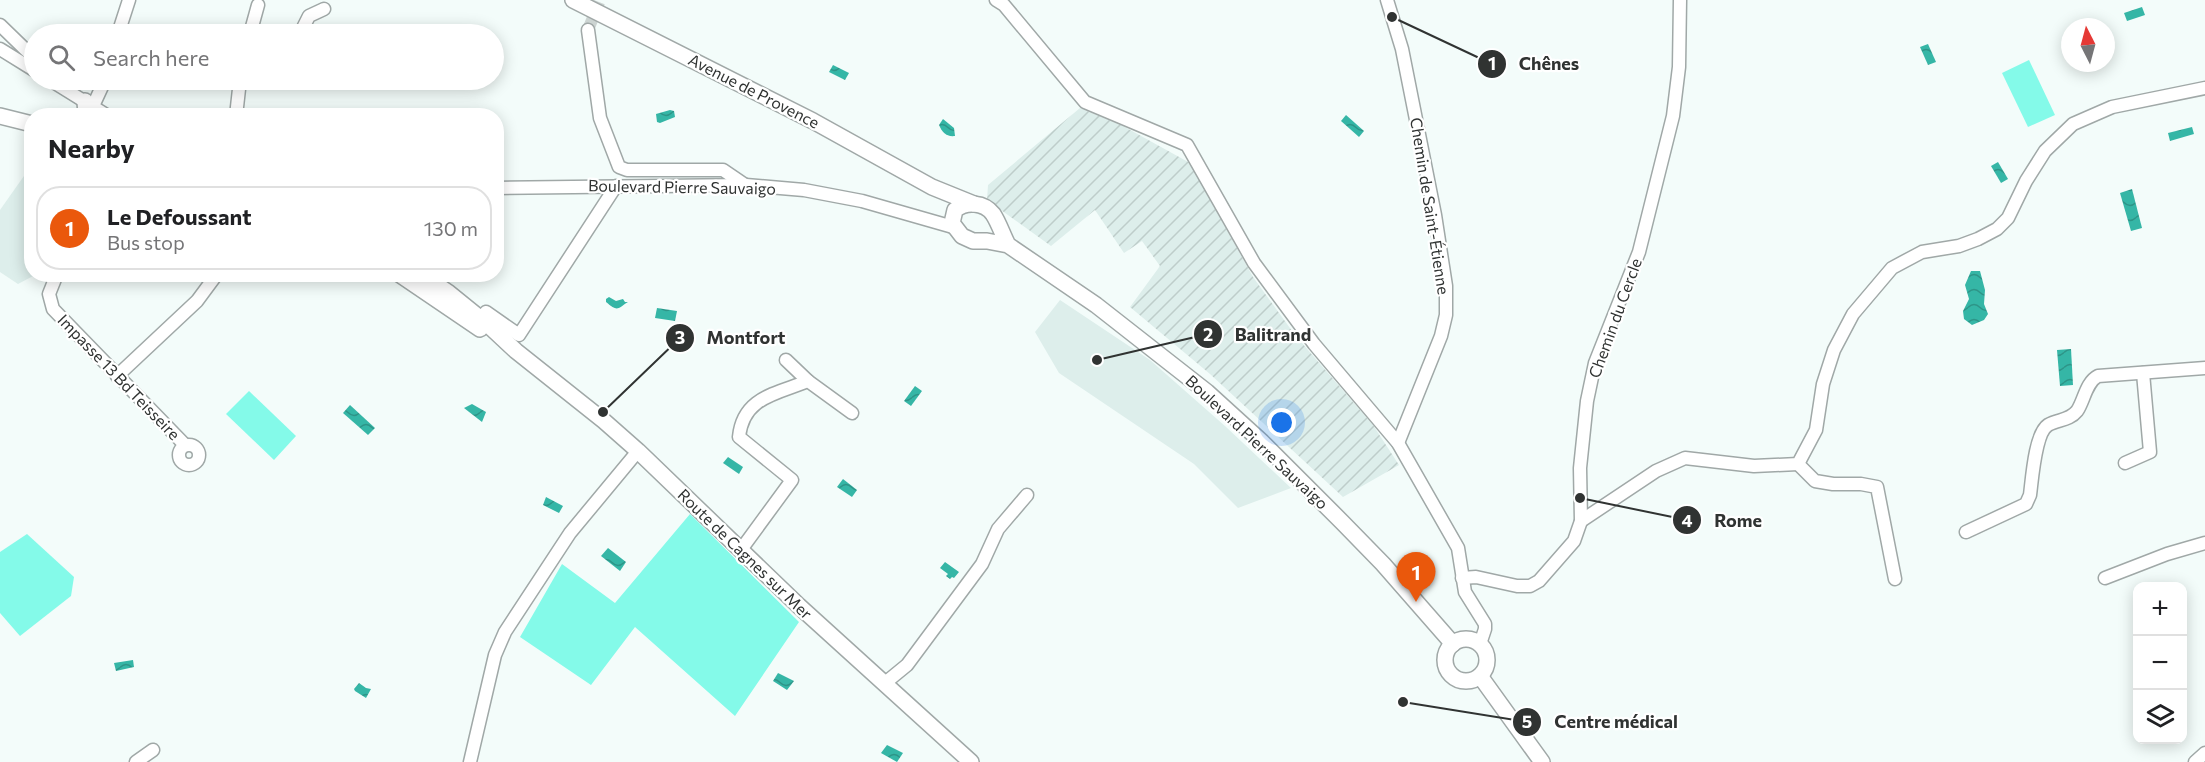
<!DOCTYPE html>
<html lang="en">
<head>
<meta charset="utf-8">
<style>
	:root { --surface:#fff; --page:#f2f2f2; --text:#202124; --muted:#757577; --line:#e0e0e0; --accent:#ea580c }
	body { margin:0; font-family:Commissioner,sans-serif; background:var(--page); color:var(--text) }
	.controls { position:absolute; right:18px; bottom:18px; display:grid; overflow:hidden; border-radius:12px; box-shadow:0 3px 15px #0003 }
	.controls button { width:54px; height:54px; display:grid; place-items:center; padding:0; border:0; border-bottom:2px solid var(--line); background:var(--surface); color:var(--text); font:30px sans-serif }
	.compass { position:absolute; left:2061px; top:18px; width:54px; height:54px; border-radius:50%; background:var(--surface); box-shadow:0 3px 15px #0003; rotate:354deg }
	.you { position:absolute; left:1282px; top:423px; width:21px; height:21px; margin:-15px; border:4px solid #fff; border-radius:50%; background:#1a73e8; box-shadow:0 0 0 9px #1a73e833 }
	.badge { display:grid; place-items:center; width:39px; height:39px; border-radius:50%; background:var(--accent); color:#fff; font-size:20px; font-weight:700 }
	.pin { position:absolute; translate:-50% -50px; filter:drop-shadow(0 2px 3px #0008) }
	.pin::after { content:''; position:absolute; top:32px; width:21px; height:18px; background:inherit; clip-path:polygon(0 0,100% 0,50% 100%) }
	.list { margin:0; padding:0; list-style:none }
	h2 { display:flex; justify-content:space-between; align-items:center; height:78px; margin:0; padding:0 24px; font-size:26px }
	h2 small { font-size:20px; font-weight:400; color:var(--muted) }
	.list li { display:grid; grid-template-columns:39px 1fr auto; gap:18px; align-items:center; box-sizing:border-box; height:84px; margin:0 12px 12px; padding:0 12px; border:2px solid var(--line); border-radius:24px }
	.list b { display:block; font-size:22px; white-space:nowrap }
	.list p { margin:0; font-size:20px; white-space:nowrap; color:var(--muted) }
	.list em { font-size:20px; font-style:normal; color:var(--muted) }
	.icon { flex:none; width:33px; height:33px; fill:none; stroke:currentColor; stroke-width:2; stroke-linecap:round; stroke-linejoin:round }
	.map { position:relative; flex:none; width:2205px; height:762px; overflow:hidden }
	.search { position:absolute; background:var(--surface); box-shadow:0 3px 15px #0003; left:24px; top:24px; width:480px; height:66px; display:flex; align-items:center; gap:15px; box-sizing:border-box; padding:0 21px; border-radius:33px; color:var(--muted); font-size:22px }
	.panel { position:absolute; background:var(--surface); box-shadow:0 3px 15px #0003; left:24px; top:108px; width:480px; height:174px; border-radius:24px }
	.map>svg:first-child { display:block }
	.built { fill:#ddeeeb }
	.industrial { fill:url(#industrial-furrows) }
	.grass { fill:#84fae9 }
	.water { fill:url(#water-waves) }
	.lines { fill:none; stroke-linecap:round; stroke-linejoin:round }
	.minor-tunnel { stroke:#ccd4d2; stroke-width:12; stroke-dasharray:12 6; stroke-linecap:butt }
	.minor-casing { stroke:#a0a8a7; stroke-width:15 }
	.major-casing { stroke:#a0a8a7; stroke-width:18 }
	.minor { stroke:#fff; stroke-width:12 }
	.major { stroke:#fff; stroke-width:15 }
	.labels { text-anchor:middle; stroke-width:4.5; stroke-linejoin:round; paint-order:stroke }
	.street-label { font-size:16px; fill:#303332; stroke:#fff }
	.leader { fill:none; stroke:#303332; stroke-width:2 }
	.callout-dot { fill:#303332; stroke:#fff; stroke-width:2 }
	.mark-label { font-size:18px; text-anchor:middle; font-weight:bold; fill:#fff }
	.callout-label { font-size:18px; text-anchor:middle; font-weight:bold; fill:#303332; stroke:#fff; stroke-width:4.5; stroke-linejoin:round; paint-order:stroke }
</style>
</head>
<body>
<div class="map">
<svg width="2205" height="762" viewBox="0 0 2205 762">
	<defs>
		<pattern id="industrial-furrows" width="10" height="10" patternUnits="userSpaceOnUse" patternTransform="scale(1.5)"><rect width="10" height="10" fill="#ddeeeb"/><path d="M-1 1l2-2M0 10L10 0M9 11l2-2" fill="none" stroke="#becdca"/></pattern>
		<pattern id="water-waves" width="16" height="10" patternUnits="userSpaceOnUse" patternTransform="scale(1.5)"><rect width="16" height="10" fill="#35b6a6"/><path d="M0 5q4-4 8 0t8 0" fill="none" stroke="#2d9588"/></pattern>
	</defs>
	<rect width="100%" height="100%" fill="#f3fcfa"/>
	<!-- built -->
	<g class="built">
		<polygon points="31,166 32,274 35,275 18,284 0,272 0,210"/>
		<polygon points="1060,300 1150,360 1225,426 1291,488 1238,508 1194,464 1059,373 1035,332"/>
	</g>
	<!-- industrial -->
	<polygon class="industrial" points="1080,108 1123,126 1190,163 1253,277 1295,335 1373,425 1399,465 1343,497 1210,374 1130,307 1160,266 1142,241 1124,253 1095,210 1051,246 987,200 988,185"/>
	<!-- grass -->
	<g class="grass">
		<polygon points="2029,60 2055,115 2028,127 2002,73"/>
		<polygon points="249,391 296,436 274,460 226,414"/>
		<polygon points="690,514 799,622 735,716 635,627 591,685 520,637 562,564 615,603"/>
		<polygon points="27,534 74,577 71,596 20,636 0,613 0,552"/>
	</g>
	<!-- water -->
	<g class="water">
		<polygon points="2142,7 2145,15 2127,21 2124,13"/>
		<polygon points="1928,44 1936,62 1928,65 1920,47"/>
		<polygon points="833,65 849,73 845,80 829,72"/>
		<polygon points="670,110 674,111 675,117 660,123 657,122 656,114"/>
		<polygon points="1346,115 1364,131 1359,137 1341,121"/>
		<path d="M943 119 954 128 955 136C946 137 942 132 939 125Z"/>
		<polygon points="2192,127 2194,134 2170,141 2168,133"/>
		<polygon points="1998,162 2008,179 2001,183 1991,166"/>
		<polygon points="2132,189 2142,228 2131,231 2120,193"/>
		<polygon points="1971,271 1980,271 1985,290 1984,304 1988,314 1984,320 1972,325 1964,319 1963,311 1969,299 1965,285"/>
		<path d="M609 297 616 301 623 299 625 302H628C617 309 618 312 606 302V299Z"/>
		<polygon points="657,308 677,311 675,321 655,318"/>
		<polygon points="2071,349 2073,385 2060,386 2057,350"/>
		<polygon points="915,386 922,391 911,406 904,401"/>
		<polygon points="472,404 486,412 482,422 464,408"/>
		<polygon points="350,405 375,428 368,435 343,413"/>
		<polygon points="728,457 743,467 739,474 723,463"/>
		<polygon points="843,479 857,490 852,497 837,487"/>
		<polygon points="546,497 563,506 559,513 543,505"/>
		<polygon points="608,548 626,562 620,571 601,556"/>
		<polygon points="945,562 959,572 954,578 952,577 950,579 946,576 948,574 940,568"/>
		<polygon points="133,660 134,667 116,671 114,663"/>
		<polygon points="778,673 794,681 787,690 773,681"/>
		<polygon points="359,683 366,688 371,689 366,698 355,691 354,689"/>
		<polygon points="887,745 903,753 897,762 881,753"/>
	</g>
	<g class="lines">
		<!-- minor-tunnel -->
		<polyline class="minor-tunnel" points="588,30 600,0"/>
		<!-- minor casing -->
		<g class="minor-casing">
			<g id="minor">
				<polyline points="996,0 1004,5 1085,102 1187,145 1254,263 1314,344 1398,443 1458,548 1465,592 1485,624 1485,629 1480,644"/>
				<polyline points="1387,0 1402,49 1435,215 1446,286 1446,315 1441,336 1398,443"/>
				<polyline points="0,25 34,58"/>
				<polyline points="588,30 600,118 619,167 627,170 723,170 745,185"/>
				<polyline points="118,34 129,0"/>
				<polyline points="250,34 258,5"/>
				<polyline points="300,34 309,16 324,9"/>
				<polyline points="0,49 34,70"/>
				<polyline points="50,80 108,116"/>
				<polyline points="93,106 105,80"/>
				<polyline points="236,116 240,80"/>
				<polyline points="496,188 746,185 804,190 862,201 953,227"/>
				<polyline points="57,274 49,294 53,309 185,445"/>
				<polyline points="476,325 486,312 519,335 616,186"/>
				<polyline points="786,360 808,381"/>
				<polyline points="117,376 197,301 217,274"/>
				<circle cx="189" cy="455" r="10"/>
				<polyline points="2125,463 2150,452 2143,373"/>
				<polyline points="1798,464 1815,481 1833,484 1861,484 1877,487 1895,579"/>
				<polyline points="1581,521 1656,471 1685,458 1754,466 1798,464 1816,430 1823,384 1834,350 1853,314 1892,268 1922,252 1959,246 1978,239 1997,229 2008,218 2026,181 2045,151 2073,124 2112,107 2205,88"/>
				<path d="M1966 532 2026 504 2030 495C2032 480 2035 433 2048 425 2058 419 2069 421 2077 411 2084 401 2086 382 2098 376L2205 368"/>
				<path d="M740 551 792 480 739 437C743 397 776 394 808 381L852 413"/>
				<polyline points="1462,578 1476,577 1517,586 1530,586 1539,581 1574,541 1581,521 1580,468 1587,401 1595,363 1639,252 1673,116 1679,67 1680,0"/>
				<polyline points="2105,578 2167,554 2205,543"/>
				<polyline points="885,683 907,665 982,564 998,529 1027,495"/>
				<polyline points="136,762 153,750"/>
				<polyline points="470,762 495,655 505,632 570,533 638,451"/>
				<polyline points="2195,762 2205,753"/>
			</g>
		</g>
		<!-- major casing -->
		<g class="major-casing">
			<g id="major">
				<polyline points="573,0 813,121 932,187 974,204"/>
				<polyline points="85,101 86,116"/>
				<polyline points="0,116 32,124"/>
				<path d="M1008 245C1003 236 999 223 993 214 984 202 966 201 955 210L952 223 962 236 973 241H987L1008 245 1096 305 1207 392 1262 442 1342 522 1383 564 1453 644"/>
				<polyline points="399,274 480,329"/>
				<polyline points="421,274 449,293 486,323 516,351 604,421 638,451 799,606 971,762"/>
				<circle cx="1466" cy="660" r="21"/>
				<polyline points="1480,676 1542,762"/>
			</g>
		</g>
		<!-- minor -->
		<use href="#minor" class="minor"/>
		<!-- major -->
		<use href="#major" class="major"/>
	</g>
	<g class="labels">
		<!-- street labels -->
		<g class="street-label">
			<text transform="translate(754 91) rotate(27)" y="6">Avenue de Provence</text>
			<text transform="translate(682 187) rotate(1)" y="6">Boulevard Pierre Sauvaigo</text>
			<text transform="translate(1430 206) rotate(81)" y="6">Chemin de Saint-Étienne</text>
			<text transform="translate(1615 318) rotate(-70)" y="6">Chemin du Cercle</text>
			<text transform="translate(119 377) rotate(46)" y="6">Impasse 13 Bd Teisseire</text>
			<text transform="translate(1257 442) rotate(43)" y="6">Boulevard Pierre Sauvaigo</text>
			<text transform="translate(745 554) rotate(44)" y="6">Route de Cagnes sur Mer</text>
		</g>
	</g>
	<!-- callouts -->
	<path class="leader" d="M1392 17L1492 64M1097 360L1208 334M603 412L680 338M1580 498L1687 520M1403 702L1527 722"/>
	<g class="callout-dot">
		<circle cx="1392" cy="17" r="6"/>
		<circle cx="1097" cy="360" r="6"/>
		<circle cx="603" cy="412" r="6"/>
		<circle cx="1580" cy="498" r="6"/>
		<circle cx="1403" cy="702" r="6"/>
		<circle cx="1492" cy="64" r="15"/>
		<circle cx="1208" cy="334" r="15"/>
		<circle cx="680" cy="338" r="15"/>
		<circle cx="1687" cy="520" r="15"/>
		<circle cx="1527" cy="722" r="15"/>
	</g>
	<g class="mark-label">
		<text x="1492" y="70">1</text>
		<text x="1208" y="341">2</text>
		<text x="680" y="344">3</text>
		<text x="1687" y="527">4</text>
		<text x="1527" y="728">5</text>
	</g>
	<g class="callout-label">
		<text x="1549" y="70">Chênes</text>
		<text x="1273" y="341">Balitrand</text>
		<text x="746" y="344">Montfort</text>
		<text x="1738" y="527">Rome</text>
		<text x="1616" y="728">Centre médical</text>
	</g>
</svg>
<div class="controls">
<button>+</button>
<button>−</button>
<button><svg class="icon" aria-label="layers" viewBox="0 0 24 24"><path d="M12 4l9 5-9 5-9-5zM3 14l9 5 9-5"/></svg></button>
</div>
<svg class="compass" viewBox="-18 -18 36 36"><path d="M0-13l5 13h-10z" fill="#e53935"/><path d="M0 13l5-13h-10z" fill="#757577"/></svg>
<div class="you"></div>
<div class="pin badge" style="left:1416px;top:602px">1</div>
<div class="search"><svg class="icon" aria-label="search" viewBox="0 0 24 24"><circle cx="10" cy="10" r="6"/><path d="M15 15l6 6"/></svg>Search here</div>
<section class="panel">
<h2>Nearby<small></small></h2>
<ul class="list">
<li><span class="badge">1</span><div><b>Le Defoussant</b><p>Bus stop</p></div><em>130 m</em></li>
</ul>
</section>
</div>
</body>
</html>
